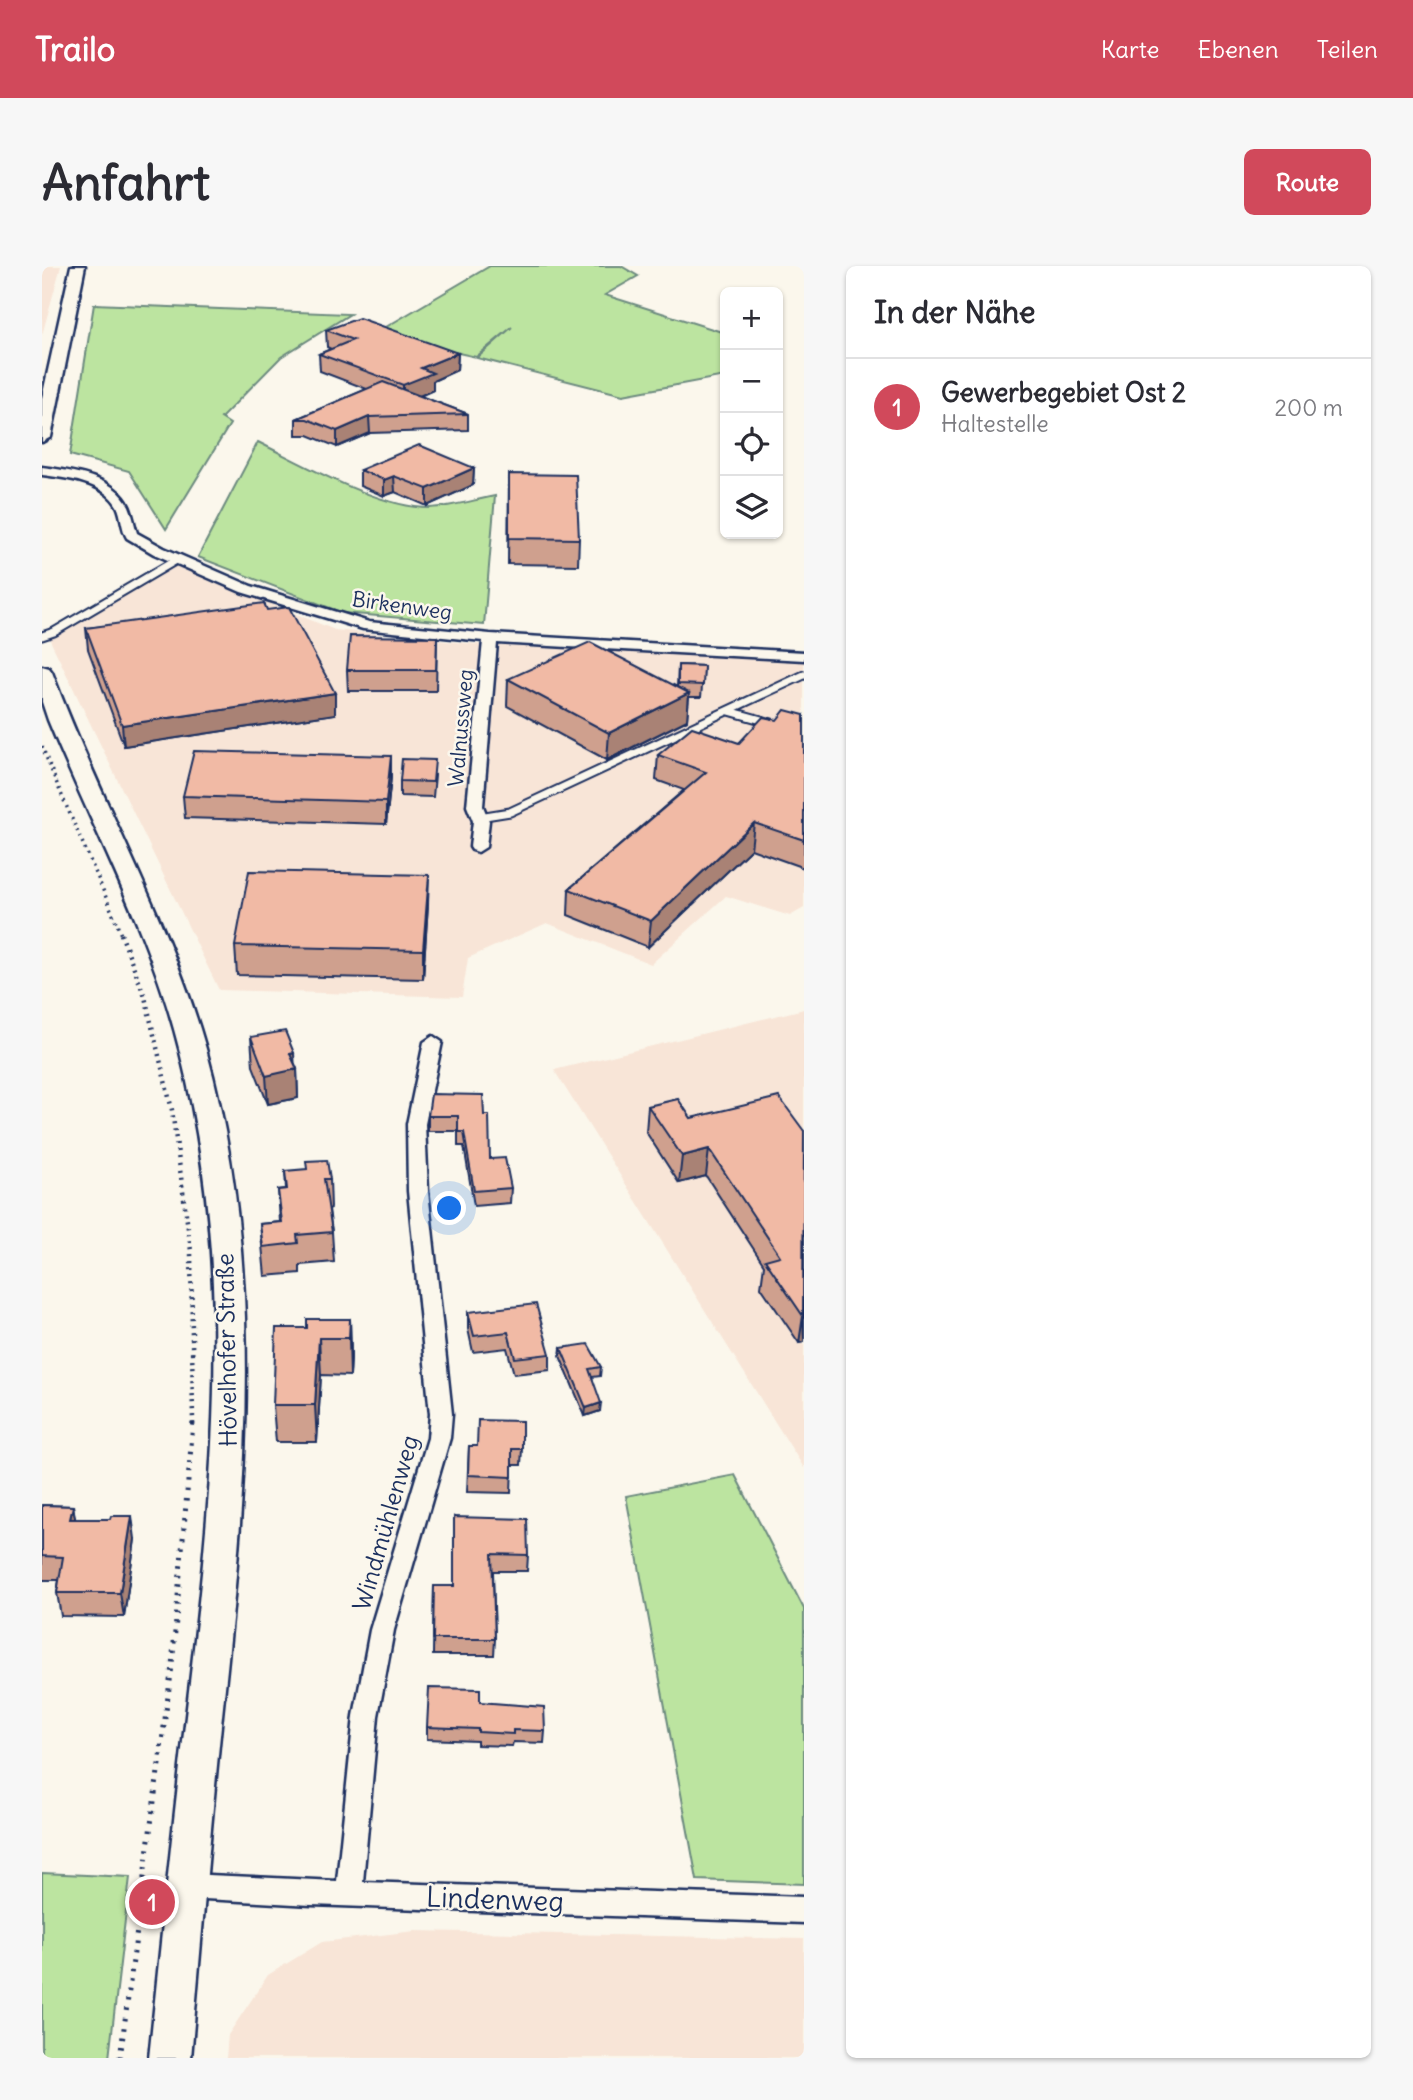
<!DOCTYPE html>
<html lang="de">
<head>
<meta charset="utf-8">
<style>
	:root { --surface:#fff; --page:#f7f7f7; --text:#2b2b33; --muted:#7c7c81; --line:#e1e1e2; --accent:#d1495b }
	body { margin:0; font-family:Delius,sans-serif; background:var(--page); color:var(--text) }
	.controls { position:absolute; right:21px; top:21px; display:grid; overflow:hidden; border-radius:10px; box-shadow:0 2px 5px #0004 }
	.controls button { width:63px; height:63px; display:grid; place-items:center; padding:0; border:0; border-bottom:2px solid var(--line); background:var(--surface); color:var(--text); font:35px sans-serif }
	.you { position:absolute; left:408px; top:943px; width:24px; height:24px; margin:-18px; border:5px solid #fff; border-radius:50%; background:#1a73e8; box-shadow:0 0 0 10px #1a73e833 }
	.badge { display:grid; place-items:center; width:46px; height:46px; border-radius:50%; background:var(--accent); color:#fff; font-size:23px; font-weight:700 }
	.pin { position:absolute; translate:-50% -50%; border:4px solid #fff; box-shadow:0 2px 7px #0006 }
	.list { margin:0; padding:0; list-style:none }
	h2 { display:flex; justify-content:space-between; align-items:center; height:91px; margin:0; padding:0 28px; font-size:30px }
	h2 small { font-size:23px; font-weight:400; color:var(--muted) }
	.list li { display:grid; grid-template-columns:46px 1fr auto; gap:21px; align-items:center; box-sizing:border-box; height:98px; padding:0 28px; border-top:2px solid var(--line) }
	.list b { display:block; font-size:26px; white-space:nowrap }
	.list p { margin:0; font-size:23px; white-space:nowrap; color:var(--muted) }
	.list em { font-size:23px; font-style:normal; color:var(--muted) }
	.icon { flex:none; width:38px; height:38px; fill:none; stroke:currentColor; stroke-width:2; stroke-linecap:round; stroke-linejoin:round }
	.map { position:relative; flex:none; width:762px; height:1792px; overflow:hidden; border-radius:10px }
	header { display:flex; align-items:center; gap:42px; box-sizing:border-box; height:98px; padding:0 35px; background:var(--accent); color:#fff }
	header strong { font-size:33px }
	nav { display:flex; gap:38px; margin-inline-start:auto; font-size:24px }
	.intro { display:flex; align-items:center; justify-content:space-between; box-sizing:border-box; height:168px; padding:0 42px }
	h1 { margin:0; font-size:49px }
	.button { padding:18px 32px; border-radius:10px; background:var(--accent); color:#fff; font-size:24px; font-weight:700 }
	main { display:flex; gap:42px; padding:0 42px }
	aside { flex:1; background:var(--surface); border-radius:10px; box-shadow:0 2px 5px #0004 }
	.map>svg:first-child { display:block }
	.built { fill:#f8e5d7 }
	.green { fill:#bce4a0; stroke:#6c8a7f; stroke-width:2 }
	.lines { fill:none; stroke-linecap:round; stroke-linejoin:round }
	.lane-casing { stroke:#1b2f5e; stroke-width:11 }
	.street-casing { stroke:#1b2f5e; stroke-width:5 }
	.secondary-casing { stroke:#1b2f5e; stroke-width:5 }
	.path-far2 { stroke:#1b2f5e; stroke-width:3.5; stroke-dasharray:2 4.5; stroke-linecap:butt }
	.path-far1 { stroke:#1b2f5e; stroke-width:4.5; stroke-dasharray:2 5; stroke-linecap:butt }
	.path { stroke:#1b2f5e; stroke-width:5; stroke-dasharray:2.5 7; stroke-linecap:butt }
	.lane { stroke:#fbf7ec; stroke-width:7 }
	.street { fill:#fbf7ec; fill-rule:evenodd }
	.secondary { fill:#fbf7ec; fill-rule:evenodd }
	.wall { fill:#cfa08e; stroke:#1b2f5e; stroke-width:2 }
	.shaded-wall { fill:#a98274; stroke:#1b2f5e; stroke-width:2 }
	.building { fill:#f1baa5; stroke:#1b2f5e; stroke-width:2 }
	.labels { text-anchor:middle; stroke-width:5; stroke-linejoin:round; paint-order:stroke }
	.far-street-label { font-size:21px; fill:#1b2f5e; stroke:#fbf7ec }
	.street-label { font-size:24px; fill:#1b2f5e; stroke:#fbf7ec }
	.near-street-label { font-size:28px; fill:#1b2f5e; stroke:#fbf7ec }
</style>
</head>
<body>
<header>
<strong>Trailo</strong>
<nav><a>Karte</a><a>Ebenen</a><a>Teilen</a></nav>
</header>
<div class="intro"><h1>Anfahrt</h1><a class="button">Route</a></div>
<main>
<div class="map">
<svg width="762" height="1792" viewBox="0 0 762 1792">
	<rect width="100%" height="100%" fill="#fbf7ec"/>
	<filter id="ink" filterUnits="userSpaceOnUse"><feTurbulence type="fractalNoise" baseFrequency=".0143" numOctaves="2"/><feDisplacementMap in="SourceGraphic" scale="14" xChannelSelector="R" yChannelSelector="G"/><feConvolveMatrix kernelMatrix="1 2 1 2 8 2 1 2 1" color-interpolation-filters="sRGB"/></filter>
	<g filter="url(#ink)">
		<!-- built -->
		<g class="built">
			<polygon points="0,0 19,0 0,69"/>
			<polygon points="131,298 293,364 444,379 762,395 762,642 748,650 684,630 609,698 505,657 426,692 420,731 177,724 7,372"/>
			<polygon points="762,743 762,1202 512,804"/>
			<polygon points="373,1665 762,1673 762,1792 184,1792 186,1769 226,1709 280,1676"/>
		</g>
		<!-- green -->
		<g class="green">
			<polygon points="448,0 579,0 596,10 563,29 683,67 683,110 581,129 435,92 470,61 434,91 332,68"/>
			<polygon points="52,38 308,48 239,91 179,152 188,158 124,263 87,205 28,189"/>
			<path d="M216 176C263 199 337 242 388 242 409 241 432 234 453 230L442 359 301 347 156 291Z"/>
			<polygon points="693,1209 762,1343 762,1618 655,1614 584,1230"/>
			<polygon points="0,1607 88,1611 67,1792 0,1792"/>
		</g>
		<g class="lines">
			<!-- lane casing -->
			<g class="lane-casing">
				<g id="lane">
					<polyline points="0,370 12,366 136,293"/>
					<polyline points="687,445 730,457"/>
					<polyline points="437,551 468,546 762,409"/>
				</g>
			</g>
			<!-- street casing -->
			<g class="street-casing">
				<g id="street">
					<path d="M0 201C29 205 73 210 87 240 91 249 92 258 95 267L122 282 209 320 327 356 448 368 762 386V394L455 377 441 540 447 555 444 581 436 586 430 584 428 581 431 555 425 540 441 375 321 363 199 326 112 288 85 272C79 262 80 250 75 240 62 216 24 212 0 209Z"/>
					<polygon points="391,770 400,776 383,858 386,925 410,1148 408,1172 352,1364 336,1450 321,1616 762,1631 762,1657 269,1639 144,1632 135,1629 131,1620 135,1611 144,1608 295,1615 312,1450 328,1364 386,1172 388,1148 366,925 365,858 382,776"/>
				</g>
			</g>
			<!-- secondary casing -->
			<g class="secondary-casing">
				<g id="secondary">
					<polygon points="29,0 43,0 9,171 0,176 0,132"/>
					<path d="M0 400 7 402 10 406C57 533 127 652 164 783 225 1002 204 1228 180 1450 168 1564 159 1678 149 1792H107C119 1678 130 1564 144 1450 171 1225 194 1010 138 786 110 671 51 564 6 454L0 436Z"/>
				</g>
			</g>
			<!-- path-far2 -->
			<path class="path-far2" d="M0 480C24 544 55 605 79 669"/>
			<!-- path-far1 -->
			<polyline class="path-far1" points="79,668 103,731 130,844 149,985 151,1159"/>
			<!-- path -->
			<polyline class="path" points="78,1792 130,1400 151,1157"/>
			<!-- lane -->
			<use href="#lane" class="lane"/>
			<!-- street -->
			<use href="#street" class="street"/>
			<!-- secondary -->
			<use href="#secondary" class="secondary"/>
		</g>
		<!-- wall -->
		<g class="wall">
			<polygon points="284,64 416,87 415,104 391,115 391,124 378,130 426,148 426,164 328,167 295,181 266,169 254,169 254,153 325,123 278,105 277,88 289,83 285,81"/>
			<polygon points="432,202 431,219 385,240 353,226 342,230 318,220 318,204"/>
			<polygon points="467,208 537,273 536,299 466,298"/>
			<polygon points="225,344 293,448 82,480 46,383 44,362"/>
			<polygon points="395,371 394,425 306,425 305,404"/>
			<polygon points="636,399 662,400 659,431 647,431 645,454 565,494 465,440 466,413 635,421"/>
			<polygon points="762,449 762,602 709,583 606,681 526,649 527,623 642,524 614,514 616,489 697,477 735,454"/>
			<polygon points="349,490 349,511 344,558 143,552 141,530"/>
			<polygon points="393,509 391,531 358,530 358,515"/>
			<polygon points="386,638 381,713 195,709 193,680"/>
			<polygon points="209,771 253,798 255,803 256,832 226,838 211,800"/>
			<polygon points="606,840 649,852 762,865 762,1076 757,1077 719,1021 722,999 664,910 637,917 604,866"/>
			<polygon points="442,849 448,893 469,922 468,937 432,940 422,880 416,880 416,865 386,865 386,850"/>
			<polygon points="243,905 288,913 289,942 287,943 290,966 292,996 258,999 258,1007 223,1010 218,958 238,956 236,924 244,923"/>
			<polygon points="426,1046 508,1088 508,1104 472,1108 465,1082 431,1086 426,1063"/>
			<polygon points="308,1053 309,1091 308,1110 279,1109 275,1176 234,1176 231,1139 265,1062"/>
			<polygon points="519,1082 559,1101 558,1110 550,1111 558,1145 543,1150 518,1090"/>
			<polygon points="427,1180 480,1183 479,1199 470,1199 469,1227 425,1226"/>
			<polygon points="0,1239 31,1240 33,1253 93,1273 82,1351 19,1350 15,1327 17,1314 0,1314"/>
			<polygon points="412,1251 486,1289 485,1305 451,1305 453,1373 452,1389 391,1389 392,1320 412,1320"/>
			<polygon points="438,1436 503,1465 502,1477 471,1476 470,1480 435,1479 435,1475 385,1473 385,1461"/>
		</g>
		<!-- shaded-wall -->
		<g class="shaded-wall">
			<polygon points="416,87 415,104 391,115 391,124 361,137 361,119 379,102"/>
			<polygon points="327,151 328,167 295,181 295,165"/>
			<polygon points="432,202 431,219 385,240 385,223"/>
			<polygon points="352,210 353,226 342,230 342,214"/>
			<polygon points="293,427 293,448 82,480 80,459"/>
			<polygon points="647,427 645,454 565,494 567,467"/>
			<polygon points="349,490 349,511 344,558 344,536"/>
			<polygon points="712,557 709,583 606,681 609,655"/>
			<polygon points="387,609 386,638 381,713 381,684"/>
			<polygon points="252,787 253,804 255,803 256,832 226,838 224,810 248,788"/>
			<polygon points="667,883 664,910 637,917 640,890"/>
			<polygon points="761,1050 762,1076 757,1077"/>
			<polygon points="308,1053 309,1091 308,1110 307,1072"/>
			<polygon points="277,1072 279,1109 275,1176 273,1139"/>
			<polygon points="559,1137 558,1145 543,1150 544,1142"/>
			<polygon points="31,1240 35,1263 28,1253"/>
			<polygon points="90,1250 93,1273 82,1351 78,1327"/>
		</g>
		<!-- building -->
		<g class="building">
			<polygon points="317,52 416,87 379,102 391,107 361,119 277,88 311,74 284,64"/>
			<polygon points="341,116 426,148 327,151 295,165 265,153 254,153"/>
			<polygon points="377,179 432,202 385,223 352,210 342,214 318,204"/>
			<polygon points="467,208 534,209 537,273 467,272"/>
			<polygon points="222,337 225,344 247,341 293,427 80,459 44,362"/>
			<polygon points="308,370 395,371 394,404 305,404"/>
			<polygon points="548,376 647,427 567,467 466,413"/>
			<polygon points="636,399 662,400 661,419 636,418"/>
			<polygon points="743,444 762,449 762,574 712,557 609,655 527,623 664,506 616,489 650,461 697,477 721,451 735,454"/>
			<polygon points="152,485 349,490 344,536 141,530"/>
			<polygon points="360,493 393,494 391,516 358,515"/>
			<polygon points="207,605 387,609 381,684 193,680"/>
			<polygon points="243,765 252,787 248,788 255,803 224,810 209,771"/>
			<polygon points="389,828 441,829 442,849 447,849 448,893 463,892 469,922 432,925 422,866 416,866 416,850 386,850"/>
			<polygon points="737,831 762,865 761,1050 723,994 738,990 667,883 640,890 606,840 636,833 649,852"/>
			<polygon points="285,894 288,913 282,913 290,966 255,969 256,977 221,981 218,958 240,956 236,924 245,923 243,905 265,903 264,895"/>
			<polygon points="494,1038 508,1088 473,1092 466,1066 432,1070 426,1046"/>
			<polygon points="265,1053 308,1053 307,1072 277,1072 273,1139 231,1139 234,1062 265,1062"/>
			<polygon points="546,1078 559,1101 547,1103 559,1137 544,1142 519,1082"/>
			<polygon points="436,1154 480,1155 480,1183 470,1183 470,1211 426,1209 427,1180 435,1180"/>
			<polygon points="0,1239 31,1240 28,1253 68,1253 69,1250 90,1250 78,1327 15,1327 21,1291 0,1290"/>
			<polygon points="412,1251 485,1253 486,1289 450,1288 453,1373 391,1373 392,1320 412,1320"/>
			<polygon points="387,1422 438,1423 438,1436 502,1441 503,1465 471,1464 471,1468 436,1466 436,1463 385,1461"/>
		</g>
	</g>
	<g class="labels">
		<!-- far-street labels -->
		<g class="far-street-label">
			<text transform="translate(360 340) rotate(8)" y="7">Birkenweg</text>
			<text transform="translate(419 462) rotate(-85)" y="7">Walnussweg</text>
		</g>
		<!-- street labels -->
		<g class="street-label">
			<text transform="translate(185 1084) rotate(-91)" y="8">Hövelhofer Straße</text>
			<text transform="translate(344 1257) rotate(-74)" y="8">Windmühlenweg</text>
		</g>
		<!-- near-street labels -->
		<g class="near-street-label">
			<text transform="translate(453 1633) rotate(2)" y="10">Lindenweg</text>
		</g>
	</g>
</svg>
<div class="controls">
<button>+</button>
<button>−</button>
<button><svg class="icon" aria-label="locate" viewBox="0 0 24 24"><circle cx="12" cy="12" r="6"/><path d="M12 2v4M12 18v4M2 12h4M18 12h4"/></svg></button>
<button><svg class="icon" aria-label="layers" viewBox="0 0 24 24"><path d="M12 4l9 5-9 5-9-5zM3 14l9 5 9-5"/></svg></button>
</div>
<div class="you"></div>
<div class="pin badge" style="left:110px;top:1636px">1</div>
</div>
<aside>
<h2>In der Nähe<small></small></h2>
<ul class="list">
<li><span class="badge">1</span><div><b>Gewerbegebiet Ost 2</b><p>Haltestelle</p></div><em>200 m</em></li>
</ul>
</aside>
</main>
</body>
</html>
